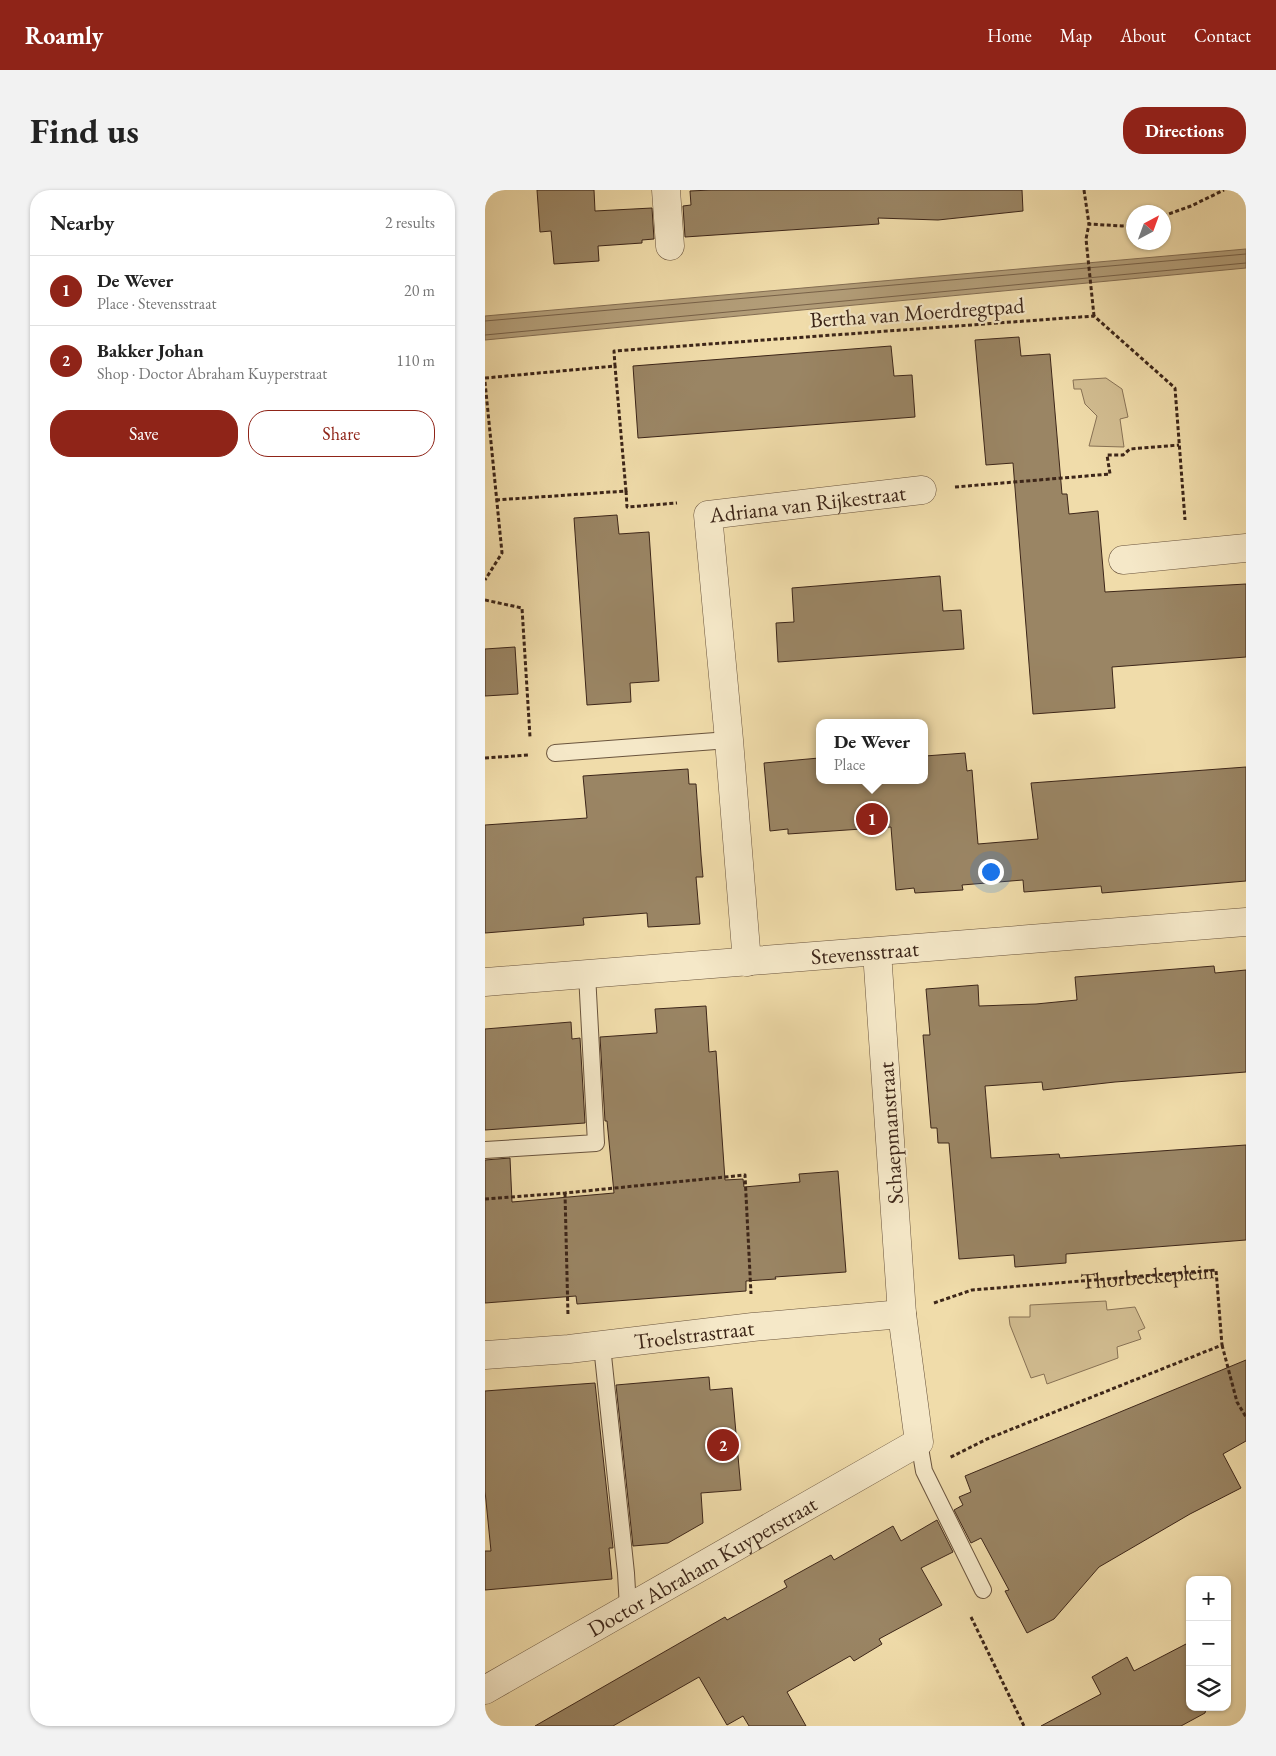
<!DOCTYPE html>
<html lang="en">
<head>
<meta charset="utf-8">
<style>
	:root { --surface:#fff; --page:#f2f2f2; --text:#222; --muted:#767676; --line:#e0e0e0; --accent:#8f2418 }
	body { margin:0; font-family:"EB Garamond",serif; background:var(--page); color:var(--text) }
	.controls { position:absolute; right:15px; bottom:15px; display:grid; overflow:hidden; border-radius:10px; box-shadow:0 1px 4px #0004 }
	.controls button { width:45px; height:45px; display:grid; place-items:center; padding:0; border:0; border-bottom:1px solid var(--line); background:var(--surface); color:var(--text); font:25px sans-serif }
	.compass { position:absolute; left:641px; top:15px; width:45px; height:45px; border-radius:50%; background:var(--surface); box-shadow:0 1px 4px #0004; rotate:41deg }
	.you { position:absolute; left:505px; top:681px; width:18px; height:18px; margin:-12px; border:4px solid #fff; border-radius:50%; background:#1a73e8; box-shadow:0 0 0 8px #1a73e833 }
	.badge { display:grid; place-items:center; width:32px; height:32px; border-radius:50%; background:var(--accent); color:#fff; font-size:16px; font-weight:700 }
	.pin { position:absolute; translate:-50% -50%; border:2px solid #fff; box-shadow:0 1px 5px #0006 }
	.popup { position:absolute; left:331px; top:529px; width:112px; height:65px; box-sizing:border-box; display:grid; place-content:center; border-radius:10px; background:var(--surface); filter:drop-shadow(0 1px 4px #0005); font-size:16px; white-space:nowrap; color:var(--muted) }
	.popup b { font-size:19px; color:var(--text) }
	.popup::after { content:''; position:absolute; left:50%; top:100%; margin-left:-10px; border:10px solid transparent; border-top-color:var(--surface) }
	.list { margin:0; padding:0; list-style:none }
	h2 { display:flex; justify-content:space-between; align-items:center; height:65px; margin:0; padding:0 20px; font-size:21px }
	h2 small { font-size:16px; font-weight:400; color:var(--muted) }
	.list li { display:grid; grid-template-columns:32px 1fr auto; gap:15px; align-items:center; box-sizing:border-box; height:70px; padding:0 20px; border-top:1px solid var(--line) }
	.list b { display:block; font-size:19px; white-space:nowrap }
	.list p { margin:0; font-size:16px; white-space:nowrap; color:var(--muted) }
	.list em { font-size:16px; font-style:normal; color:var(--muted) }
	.actions { display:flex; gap:10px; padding:15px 20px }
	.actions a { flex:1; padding:11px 0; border:1px solid var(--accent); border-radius:20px; text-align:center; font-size:18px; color:var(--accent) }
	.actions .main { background:var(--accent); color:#fff }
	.icon { flex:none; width:28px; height:28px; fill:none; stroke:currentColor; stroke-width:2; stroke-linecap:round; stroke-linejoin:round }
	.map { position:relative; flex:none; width:761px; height:1536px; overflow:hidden; border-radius:20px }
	header { display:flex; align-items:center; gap:30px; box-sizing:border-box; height:70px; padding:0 25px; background:var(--accent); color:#fff }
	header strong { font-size:24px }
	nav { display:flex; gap:28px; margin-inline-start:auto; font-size:18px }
	.intro { display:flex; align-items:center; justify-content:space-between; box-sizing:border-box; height:120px; padding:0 30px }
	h1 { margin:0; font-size:35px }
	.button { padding:12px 22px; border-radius:20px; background:var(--accent); color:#fff; font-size:18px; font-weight:700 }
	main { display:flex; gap:30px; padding:0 30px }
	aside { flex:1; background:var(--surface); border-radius:20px; box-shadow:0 1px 4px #0004 }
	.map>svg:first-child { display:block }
	.green { fill:#d2bd91; stroke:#887255 }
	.water { fill:#b39e79; stroke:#846e53 }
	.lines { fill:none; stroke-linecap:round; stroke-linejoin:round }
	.shore { stroke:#786249; stroke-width:1 }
	.building { fill:#9a8564; stroke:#3d2619 }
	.lane-casing { stroke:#6a543d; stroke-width:18 }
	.street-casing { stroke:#6a543d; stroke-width:29 }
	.path { stroke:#3d2619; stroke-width:3; stroke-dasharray:4 2.5; stroke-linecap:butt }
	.lane { stroke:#f5e8c8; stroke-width:16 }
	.street { stroke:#f5e8c8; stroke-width:28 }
	.labels { text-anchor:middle; stroke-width:4.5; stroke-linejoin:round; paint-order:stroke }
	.street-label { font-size:22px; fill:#3d2619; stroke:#f5e8c8 }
</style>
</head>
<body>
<header>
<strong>Roamly</strong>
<nav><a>Home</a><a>Map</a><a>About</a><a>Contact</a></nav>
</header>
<div class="intro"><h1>Find us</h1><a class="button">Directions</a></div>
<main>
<aside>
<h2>Nearby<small>2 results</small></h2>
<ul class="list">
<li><span class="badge">1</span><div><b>De Wever</b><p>Place · Stevensstraat</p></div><em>20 m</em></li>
<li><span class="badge">2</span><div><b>Bakker Johan</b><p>Shop · Doctor Abraham Kuyperstraat</p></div><em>110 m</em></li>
</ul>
<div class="actions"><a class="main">Save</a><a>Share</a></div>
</aside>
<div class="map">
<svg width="761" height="1536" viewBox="0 0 761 1536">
	<rect width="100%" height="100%" fill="#f0dcaa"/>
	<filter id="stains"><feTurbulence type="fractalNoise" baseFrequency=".004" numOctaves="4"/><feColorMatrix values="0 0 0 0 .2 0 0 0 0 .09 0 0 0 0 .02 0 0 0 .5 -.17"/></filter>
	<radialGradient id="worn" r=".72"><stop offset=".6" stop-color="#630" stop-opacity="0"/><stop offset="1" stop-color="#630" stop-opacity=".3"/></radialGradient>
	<!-- green -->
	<g class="green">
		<polygon points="621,188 637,199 643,227 635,229 639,257 604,256 612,226 600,214 596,199 589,199 588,190"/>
		<polygon points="621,1111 622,1120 650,1117 660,1138 653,1141 656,1149 632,1157 633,1168 562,1194 559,1184 546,1188 525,1135 524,1127 545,1127 545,1115"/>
	</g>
	<!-- water -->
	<polygon class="water" points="761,59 761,78 0,150 0,126"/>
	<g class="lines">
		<!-- shore -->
		<g class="shore">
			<polyline points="0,131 761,64"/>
			<polyline points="0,145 761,73"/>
		</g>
	</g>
	<!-- building -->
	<g class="building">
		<polygon points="52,0 109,0 110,21 167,18 169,49 157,50 157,53 113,56 114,71 69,74 66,41 55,42"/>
		<polygon points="226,0 537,0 538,21 453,30 393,28 394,34 200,47 198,16 206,15 205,1"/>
		<polygon points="534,147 536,166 565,164 577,304 582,304 584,324 613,321 620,402 761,394 761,467 627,477 630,518 548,524 528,273 501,275 490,150"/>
		<polygon points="406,156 409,186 427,185 430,227 153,248 148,176"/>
		<polygon points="132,325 134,344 164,342 174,491 145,493 146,512 102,515 89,328"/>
		<polygon points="455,386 458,421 476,420 479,459 293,472 291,433 309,432 307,398"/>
		<polygon points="30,457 33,504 0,506 0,459"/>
		<polygon points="480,563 482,581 487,580 493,654 553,649 546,593 761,577 761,691 617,703 616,696 539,702 538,690 477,695 478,700 430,703 429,698 411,700 406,637 303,644 303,639 285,641 279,573 334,568 334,590 440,590 440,566"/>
		<polygon points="203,579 204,594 211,594 216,665 218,687 211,687 215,734 163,737 162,723 98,728 99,735 0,743 0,635 102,628 98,586"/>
		<polygon points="729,776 730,783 761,780 761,882 630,892 558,900 557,892 500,896 506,968 574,964 575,968 761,955 761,1050 581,1064 581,1073 530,1077 529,1065 474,1069 464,953 453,953 452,938 446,938 438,845 445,845 441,799 493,795 494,816 551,814 592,810 590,787"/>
		<polygon points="221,816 224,862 231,861 240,990 258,989 259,997 315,992 314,984 353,981 361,1082 290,1087 291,1089 261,1091 261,1101 92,1114 91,1106 0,1113 0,970 25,968 27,1012 129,1003 122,931 120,931 115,847 172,843 170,819"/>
		<polygon points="86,832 87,849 95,848 100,933 0,940 0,839"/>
		<polygon points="761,1170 761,1251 738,1264 756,1298 705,1324 614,1377 569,1429 542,1443 520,1401 524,1400 496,1348 486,1353 469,1320 478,1315 474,1307 486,1302 480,1286"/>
		<polygon points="224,1187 225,1200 247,1198 256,1300 216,1303 218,1333 183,1353 148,1356 131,1195"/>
		<polygon points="110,1193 128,1358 124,1358 127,1389 0,1400 0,1361 6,1361 0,1301 0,1201"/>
		<polygon points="452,1330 468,1362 436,1378 457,1415 394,1449 397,1454 369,1471 365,1466 302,1502 321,1536 264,1536 258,1526 242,1535 214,1487 128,1536 50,1536 240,1427 242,1430 302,1397 299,1391 346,1365 349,1370 408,1336 416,1351"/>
		<polygon points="701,1454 705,1461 705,1517 725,1517 721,1519 720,1523 696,1536 556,1536 616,1504 607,1487 642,1467 649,1481"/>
	</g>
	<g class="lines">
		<!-- lane casing -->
		<g class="lane-casing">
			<g id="lane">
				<polyline points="70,563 244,550"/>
				<polyline points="0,960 111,953 102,784"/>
				<polyline points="117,1156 141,1383 143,1418"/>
				<polyline points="434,1252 439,1281 498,1400"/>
			</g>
		</g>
		<!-- street casing -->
		<g class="street-casing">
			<g id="street">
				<polyline points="181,0 185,56"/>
				<polyline points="638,370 761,358"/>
				<path id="s2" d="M262 772 244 550 223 325 437 300"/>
				<path id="s3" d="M0 792 761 732"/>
				<path id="s4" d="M0 1165 84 1159 268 1137 417 1124"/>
				<path id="s5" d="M0 1500 434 1252 417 1124 392 762"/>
			</g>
		</g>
		<!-- path -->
		<g class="path">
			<polyline points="599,0 604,34"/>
			<polyline points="678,26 706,16 739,0"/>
			<polyline points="609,126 601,49 604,34 637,36 648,35"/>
			<polyline points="0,188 130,176 129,161 609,126 690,198 700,330"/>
			<polyline points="0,192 17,363 0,390"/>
			<polyline points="470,297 625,284 622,265 638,265 645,259 694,255"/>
			<polyline points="141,301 142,317 192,313"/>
			<polyline points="11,310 141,301 130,176"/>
			<polyline points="0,410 37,418 45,547"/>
			<polyline points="0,568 44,565"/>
			<polyline points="80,1003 83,1126"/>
			<polyline points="0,1009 80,1003 260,985 266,1104"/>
			<path id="s1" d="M449 1113 487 1100 731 1080 737 1155 502 1249 464 1268"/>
			<polyline points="737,1155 752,1212 761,1227"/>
			<polyline points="486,1427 539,1536"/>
		</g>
		<!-- lane -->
		<use href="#lane" class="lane"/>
		<!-- street -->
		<use href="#street" class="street"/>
	</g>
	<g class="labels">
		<!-- street labels -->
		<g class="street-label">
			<text transform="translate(432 122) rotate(-4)" y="8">Bertha van Moerdregtpad</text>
			<text dy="8" stroke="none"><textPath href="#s2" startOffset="549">Adriana van Rijkestraat</textPath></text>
			<text dy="8" stroke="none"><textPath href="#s3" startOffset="381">Stevensstraat</textPath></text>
			<text transform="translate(405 943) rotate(-94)" y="8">Schaepmanstraat</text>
			<text dy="8" stroke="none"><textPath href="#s1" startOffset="216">Thorbeckeplein</textPath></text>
			<text dy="8" stroke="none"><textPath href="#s4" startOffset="210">Troelstrastraat</textPath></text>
			<text dy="8" stroke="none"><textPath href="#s5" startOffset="250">Doctor Abraham Kuyperstraat</textPath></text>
		</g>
	</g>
	<rect width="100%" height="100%" filter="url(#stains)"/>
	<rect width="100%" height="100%" fill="url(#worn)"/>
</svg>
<div class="controls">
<button>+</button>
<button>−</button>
<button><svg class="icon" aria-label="layers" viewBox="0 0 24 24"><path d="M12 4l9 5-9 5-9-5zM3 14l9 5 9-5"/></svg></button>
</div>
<svg class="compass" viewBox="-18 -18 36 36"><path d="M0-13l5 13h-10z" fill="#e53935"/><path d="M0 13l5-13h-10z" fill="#767676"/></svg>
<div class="you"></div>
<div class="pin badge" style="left:387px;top:629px">1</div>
<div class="popup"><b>De Wever</b>Place</div>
<div class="pin badge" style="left:238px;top:1255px">2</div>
</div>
</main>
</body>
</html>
